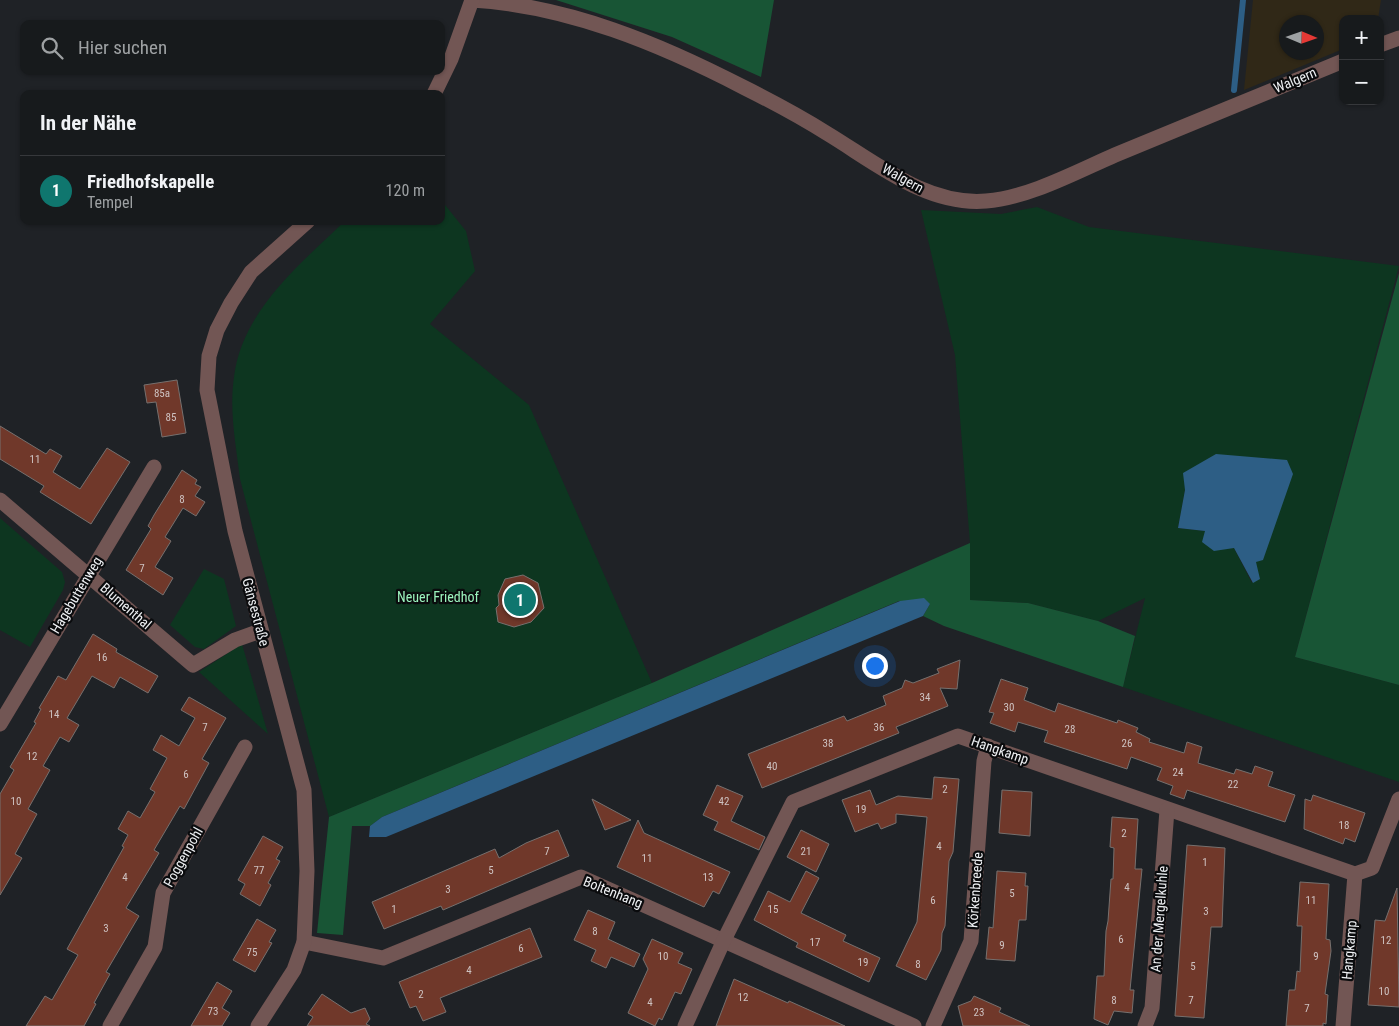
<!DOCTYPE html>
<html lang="de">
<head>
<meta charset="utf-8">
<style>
	:root { --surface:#171a1c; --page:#202325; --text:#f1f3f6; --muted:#9ea1a3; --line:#36383b; --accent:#0f766e }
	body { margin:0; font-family:"Roboto Condensed",sans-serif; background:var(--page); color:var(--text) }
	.controls { position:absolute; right:15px; top:15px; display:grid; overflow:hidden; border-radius:10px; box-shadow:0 1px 4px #0004 }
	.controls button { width:45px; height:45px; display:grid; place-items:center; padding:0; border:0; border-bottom:1px solid var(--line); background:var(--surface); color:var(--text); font:25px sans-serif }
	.compass { position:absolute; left:1279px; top:15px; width:45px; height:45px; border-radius:50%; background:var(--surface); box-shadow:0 1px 4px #0004; rotate:92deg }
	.you { position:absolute; left:874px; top:665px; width:18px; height:18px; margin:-12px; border:4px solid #fff; border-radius:50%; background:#1a73e8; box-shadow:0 0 0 8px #1a73e833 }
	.badge { display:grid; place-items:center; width:32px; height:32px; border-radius:50%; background:var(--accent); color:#fff; font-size:16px; font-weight:700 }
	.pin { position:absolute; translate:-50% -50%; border:2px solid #fff; box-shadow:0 1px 5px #0006 }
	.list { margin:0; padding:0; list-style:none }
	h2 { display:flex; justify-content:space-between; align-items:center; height:65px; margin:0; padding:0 20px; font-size:21px }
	h2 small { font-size:16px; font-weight:400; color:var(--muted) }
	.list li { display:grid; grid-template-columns:32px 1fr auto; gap:15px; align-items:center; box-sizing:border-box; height:70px; padding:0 20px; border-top:1px solid var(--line) }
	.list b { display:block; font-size:19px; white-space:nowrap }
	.list p { margin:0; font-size:16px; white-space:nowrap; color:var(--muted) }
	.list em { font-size:16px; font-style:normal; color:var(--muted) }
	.icon { flex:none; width:28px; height:28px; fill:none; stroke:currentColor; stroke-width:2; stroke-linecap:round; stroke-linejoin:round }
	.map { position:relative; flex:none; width:1399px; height:1026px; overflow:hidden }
	.search { position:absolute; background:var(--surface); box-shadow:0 1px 4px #0004; left:20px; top:20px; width:425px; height:55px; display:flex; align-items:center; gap:12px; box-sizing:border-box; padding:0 18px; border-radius:10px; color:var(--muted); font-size:19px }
	.panel { position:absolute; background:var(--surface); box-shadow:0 1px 4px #0004; left:20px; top:90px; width:425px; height:135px; border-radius:10px }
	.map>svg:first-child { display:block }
	.commercial { fill:#302817; fill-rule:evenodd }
	.green { fill:#0d3620; fill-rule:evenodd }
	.forest { fill:#185535 }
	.water { fill:#2d5e85 }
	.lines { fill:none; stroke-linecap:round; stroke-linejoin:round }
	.stream { stroke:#2d5e85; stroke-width:6 }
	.building { fill:#70382a; stroke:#76706e }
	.street { stroke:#725654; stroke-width:15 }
	.labels { text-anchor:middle; stroke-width:4.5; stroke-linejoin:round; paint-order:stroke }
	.number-label { font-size:11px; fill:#cec2c1 }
	.street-label { font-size:14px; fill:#eef0f3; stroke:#0a0b0d }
	.park-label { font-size:14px; fill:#9cf4be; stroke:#0a0b0d }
</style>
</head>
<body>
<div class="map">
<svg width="1399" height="1026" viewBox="0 0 1399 1026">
	<rect width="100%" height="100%" fill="#1f2226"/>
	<!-- commercial -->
	<path class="commercial" d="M1253 0H1381L1378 19H1343V49L1244 90ZM1286 22H1316V52H1286Z"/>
	<!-- green -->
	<g class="green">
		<path d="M441 200 466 231 475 271 430 324 529 405 652 683 329 817 240 479C236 445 229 411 234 377 242 311 300 264 345 221H441Z"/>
		<path d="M1037 207 1089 227 1399 266 1295 657 1399 685V782L1123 687 1145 598 1098 621 1028 603 970 600V543L955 355 921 210 1001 214ZM1185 490 1256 562 1252 583 1234 548 1205 531 1178 528Z"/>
		<polygon points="0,518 62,572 65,582 63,590 30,647 0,630"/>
		<polygon points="204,569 224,579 236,626 204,649 195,647 170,625"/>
		<polygon points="242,644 268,734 199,672"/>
	</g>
	<!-- forest -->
	<g class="forest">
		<polygon points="556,0 774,0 761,77 672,37"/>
		<polygon points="1399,273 1399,685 1295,657"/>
		<polygon points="970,543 970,600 1028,603 1098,621 1135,636 1123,687 944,626 923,616 930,604 899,601 382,817 370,826 352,826 343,935 317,933 329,817 652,683"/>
	</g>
	<!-- water -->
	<g class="water">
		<polygon points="1216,454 1287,460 1293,474 1263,560 1256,562 1260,579 1253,583 1234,548 1214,551 1202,542 1205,531 1178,528 1185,490 1183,473"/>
		<polygon points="924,598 930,604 923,616 386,837 369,837 370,826 382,817 900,601"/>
	</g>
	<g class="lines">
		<!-- stream -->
		<polyline class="stream" points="1234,90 1243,0"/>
	</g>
	<!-- building -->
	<g class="building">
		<polygon points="177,380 186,433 162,437 156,402 147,403 144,385"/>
		<polygon points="0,426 46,454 50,449 62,456 53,472 80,489 107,448 130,462 91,524 40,492 44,486 0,459"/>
		<polygon points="182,470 197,480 195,484 201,487 195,496 205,502 196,516 183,508 165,537 171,541 155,567 173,578 163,595 126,570 151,529 148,526 154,515"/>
		<polygon points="523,575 538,583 544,608 531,622 514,627 498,622 496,608 499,605 498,595 505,579"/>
		<polygon points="93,634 117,649 116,652 158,676 148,693 120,677 114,688 92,676 67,718 79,725 69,742 60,737 43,766 50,770 28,809 37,814 15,854 22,858 0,895 0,794 14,770 10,767 36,723 34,722 41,709 39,708 58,676 66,680"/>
		<polygon points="960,660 957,689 940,688 948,706 896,727 899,733 762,788 748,754 844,716 847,721 886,705 883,696 902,688 905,680 913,683 939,673 937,669"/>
		<polygon points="1001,679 1028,688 1024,700 1055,712 1058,703 1117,723 1118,720 1138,728 1136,732 1150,739 1149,742 1184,753 1187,742 1202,747 1198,763 1234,774 1236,769 1252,774 1255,766 1273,772 1268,786 1295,795 1285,822 1187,790 1184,799 1170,794 1173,786 1157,780 1162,768 1131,757 1127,769 1044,742 1048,731 1018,722 1015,732 990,723 994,713 989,712"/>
		<polygon points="189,697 226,718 202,759 209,763 184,809 180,806 154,850 159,853 126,908 139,916 106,972 110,974 94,1003 96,1004 84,1026 26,1026 45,996 52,1000 78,955 67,949 124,847 122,846 128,835 118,829 128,811 140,818 155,792 150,789 167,758 153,750 161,735 179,746 195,718 181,710"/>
		<polygon points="934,777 959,779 953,852 949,861 945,926 942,933 941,950 926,980 896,966 917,922 927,817 896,814 896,823 881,829 878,823 855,832 842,800 870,790 876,805 898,796 932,799"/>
		<polygon points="717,785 743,796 731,821 765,837 759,850 714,830 718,822 703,815"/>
		<polygon points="1002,790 1032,792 1030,836 999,833"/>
		<polygon points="1313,795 1365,813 1355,842 1345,838 1343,844 1304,829 1305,799 1311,801"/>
		<polygon points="592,799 631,820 605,830"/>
		<polygon points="1112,817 1138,819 1135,869 1142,869 1130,990 1134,990 1132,1013 1114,1011 1108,1025 1094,1019 1097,976 1104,976 1106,931 1108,921 1111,879 1113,879 1114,848 1110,847"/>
		<polygon points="638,820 644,833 730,872 719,894 713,891 704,907 617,867"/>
		<polygon points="558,830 569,856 443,910 441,906 384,929 372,902 495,849 499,858 526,843"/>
		<polygon points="801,830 829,844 816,872 787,857"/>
		<polygon points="263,836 283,847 276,859 280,861 268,883 271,885 260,906 240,894 245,884 238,880"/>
		<polygon points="1187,845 1225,848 1222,927 1211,927 1204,1018 1175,1016"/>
		<polygon points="806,871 819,878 801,913 846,935 843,941 880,958 869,982 796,947 798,943 754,920 768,891 790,902"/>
		<polygon points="997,871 1026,873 1025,886 1028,886 1026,920 1019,920 1015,961 986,959 989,927 993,928"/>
		<polygon points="1300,882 1329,884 1326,939 1330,940 1331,951 1325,994 1328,995 1326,1024 1323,1023 1323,1026 1286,1026 1289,990 1295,990 1297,971 1300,972 1302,926 1297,926"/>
		<polygon points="1397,888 1399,1007 1368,1005 1375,920 1385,921"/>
		<polygon points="588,910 615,922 608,939 640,954 634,967 611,957 606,968 591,961 596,950 574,940"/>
		<polygon points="257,919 276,930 269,942 272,943 255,972 233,960"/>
		<polygon points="530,928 542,957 440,998 446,1012 423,1021 416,1006 410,1008 399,982"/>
		<polygon points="652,939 683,953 678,963 692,969 681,994 675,992 662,1020 659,1018 655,1026 628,1013 648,969 643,959"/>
		<polygon points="734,979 788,1003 789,1001 845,1026 716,1026"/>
		<polygon points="217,982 232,991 222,1008 230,1013 222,1026 191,1026"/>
		<polygon points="322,994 351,1013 365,1008 370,1019 366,1024 370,1026 307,1026 313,1017 308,1014"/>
		<polygon points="974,996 1001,1008 999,1012 1030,1026 963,1026 958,1006 971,1001"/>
	</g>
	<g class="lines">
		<!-- street -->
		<g class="street">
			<path d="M472 0C569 6 660 44 745 88 773 102 801 117 828 134 876 163 927 206 986 201 1028 198 1076 172 1115 155 1191 124 1267 92 1343 61"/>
			<polyline points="1380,45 1399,38"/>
			<polyline points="434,94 451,59 472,0"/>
			<polyline points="0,500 193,665 235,640 260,631"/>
			<polyline points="0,724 154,467"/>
			<polyline points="1355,874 1372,868 1399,799"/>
			<polyline points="304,942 383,958 581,877 914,1026"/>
			<polyline points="110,1026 155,947 163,893 245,747"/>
			<polyline points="258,1026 294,970 304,942 307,871 304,790 235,531 207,390 209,356 217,330 231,303 251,272 308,221"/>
			<polyline points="685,1026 724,940 793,802 958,736 1355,874 1343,1026"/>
			<polyline points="933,1026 971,941 984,761 988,746"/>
			<polyline points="1145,1026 1152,1008 1167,810"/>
		</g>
	</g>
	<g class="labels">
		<!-- number labels -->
		<g class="number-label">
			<text x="162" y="397">85a</text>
			<text x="171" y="421">85</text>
			<text x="35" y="463">11</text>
			<text x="182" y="503">8</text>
			<text x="142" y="572">7</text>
			<text x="102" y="661">16</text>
			<text x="925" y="701">34</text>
			<text x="1009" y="711">30</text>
			<text x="54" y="718">14</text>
			<text x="205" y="731">7</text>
			<text x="879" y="731">36</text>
			<text x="1070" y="733">28</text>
			<text x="828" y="747">38</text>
			<text x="1127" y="747">26</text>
			<text x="32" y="760">12</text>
			<text x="772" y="770">40</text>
			<text x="1178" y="776">24</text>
			<text x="186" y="778">6</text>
			<text x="1233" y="788">22</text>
			<text x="945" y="793">2</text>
			<text x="16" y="805">10</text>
			<text x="724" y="805">42</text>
			<text x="861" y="813">19</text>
			<text x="1344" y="829">18</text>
			<text x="1124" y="837">2</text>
			<text x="939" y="850">4</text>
			<text x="547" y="855">7</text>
			<text x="806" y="855">21</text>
			<text x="647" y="862">11</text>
			<text x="1205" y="866">1</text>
			<text x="259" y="874">77</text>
			<text x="491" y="874">5</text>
			<text x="125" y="881">4</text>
			<text x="708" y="881">13</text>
			<text x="1127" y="891">4</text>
			<text x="448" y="893">3</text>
			<text x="1012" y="897">5</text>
			<text x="933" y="904">6</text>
			<text x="1311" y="904">11</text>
			<text x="394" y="913">1</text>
			<text x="773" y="913">15</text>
			<text x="1206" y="915">3</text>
			<text x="106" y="932">3</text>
			<text x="595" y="935">8</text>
			<text x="1121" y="943">6</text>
			<text x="1386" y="944">12</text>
			<text x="815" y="946">17</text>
			<text x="1002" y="949">9</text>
			<text x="521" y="952">6</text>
			<text x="252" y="956">75</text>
			<text x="663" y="960">10</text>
			<text x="1316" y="960">9</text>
			<text x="863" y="966">19</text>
			<text x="918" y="968">8</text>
			<text x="1193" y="970">5</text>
			<text x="469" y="974">4</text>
			<text x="1384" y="995">10</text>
			<text x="421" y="998">2</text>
			<text x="743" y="1001">12</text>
			<text x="1114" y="1004">8</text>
			<text x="1191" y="1004">7</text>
			<text x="650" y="1006">4</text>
			<text x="1307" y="1012">7</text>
			<text x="213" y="1015">73</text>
			<text x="979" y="1016">23</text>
		</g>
		<!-- street labels -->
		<g class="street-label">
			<text transform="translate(1295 80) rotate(-23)" y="5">Walgern</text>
			<text transform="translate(903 178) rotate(29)" y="5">Walgern</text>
			<text transform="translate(76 595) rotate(-59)" y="5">Hagebuttenweg</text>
			<text transform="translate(126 606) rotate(41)" y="5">Blumenthal</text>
			<text transform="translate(256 612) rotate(75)" y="5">Gänsestraße</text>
			<text transform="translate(1000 750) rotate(19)" y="5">Hangkamp</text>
			<text transform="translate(183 857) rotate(-61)" y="5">Poggenpohl</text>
			<text transform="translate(975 890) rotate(-86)" y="5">Körkenbreede</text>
			<text transform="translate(613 892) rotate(22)" y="5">Boltenhang</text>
			<text transform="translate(1159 919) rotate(-86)" y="5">An der Mergelkuhle</text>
			<text transform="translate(1349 950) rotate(-85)" y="5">Hangkamp</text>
		</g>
		<!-- park labels -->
		<g class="park-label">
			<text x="438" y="602">Neuer Friedhof</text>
		</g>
	</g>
</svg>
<div class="controls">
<button>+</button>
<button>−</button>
</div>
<svg class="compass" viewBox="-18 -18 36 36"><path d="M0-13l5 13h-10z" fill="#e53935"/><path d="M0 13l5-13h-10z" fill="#9ea1a3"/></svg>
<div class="you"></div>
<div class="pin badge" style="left:520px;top:600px">1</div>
<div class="search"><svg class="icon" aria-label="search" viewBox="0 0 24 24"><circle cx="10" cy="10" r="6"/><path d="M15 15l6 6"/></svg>Hier suchen</div>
<section class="panel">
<h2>In der Nähe<small></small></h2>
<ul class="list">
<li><span class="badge">1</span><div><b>Friedhofskapelle</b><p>Tempel</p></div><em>120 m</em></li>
</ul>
</section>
</div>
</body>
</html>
